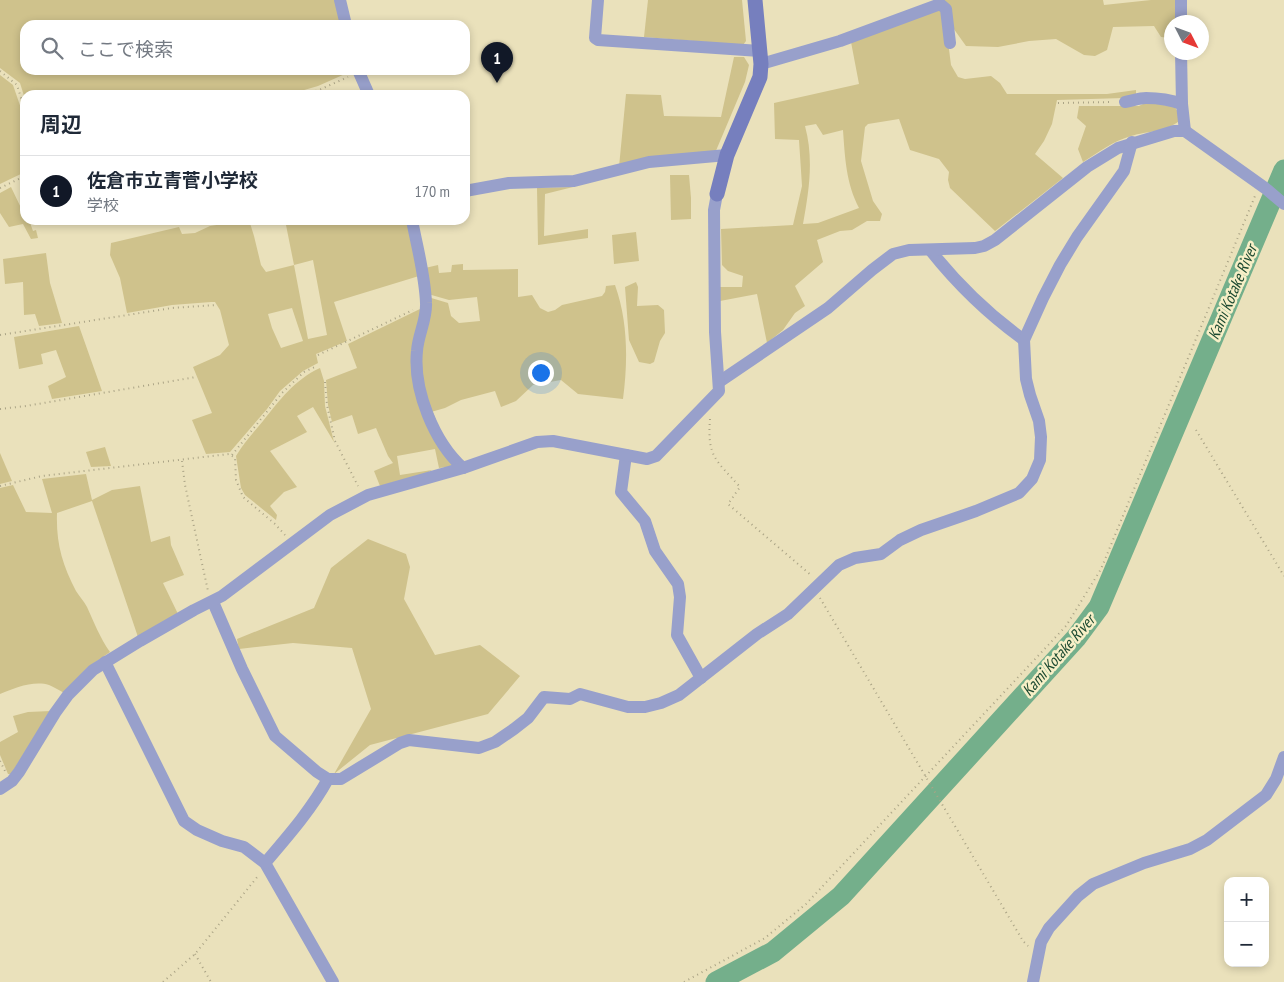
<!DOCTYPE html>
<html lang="ja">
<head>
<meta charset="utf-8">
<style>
	:root { --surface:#fff; --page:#f6f6f7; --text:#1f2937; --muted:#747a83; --line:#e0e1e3; --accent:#111827 }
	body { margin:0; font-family:"PT Sans Narrow","Noto Sans JP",sans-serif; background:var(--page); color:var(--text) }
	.controls { position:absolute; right:15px; bottom:15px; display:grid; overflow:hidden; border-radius:10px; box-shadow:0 2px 8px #0003 }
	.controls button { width:45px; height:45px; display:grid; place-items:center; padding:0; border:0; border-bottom:1px solid var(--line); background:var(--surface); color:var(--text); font:25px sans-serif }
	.compass { position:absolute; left:1164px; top:15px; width:45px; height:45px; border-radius:50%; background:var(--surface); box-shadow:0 2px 8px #0003; rotate:132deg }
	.you { position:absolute; left:540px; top:372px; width:18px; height:18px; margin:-12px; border:4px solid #fff; border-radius:50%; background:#1a73e8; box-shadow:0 0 0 8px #1a73e833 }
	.badge { display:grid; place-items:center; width:32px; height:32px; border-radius:50%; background:var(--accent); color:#fff; font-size:16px; font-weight:700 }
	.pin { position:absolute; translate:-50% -41px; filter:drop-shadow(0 1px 2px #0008) }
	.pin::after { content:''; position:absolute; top:26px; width:18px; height:15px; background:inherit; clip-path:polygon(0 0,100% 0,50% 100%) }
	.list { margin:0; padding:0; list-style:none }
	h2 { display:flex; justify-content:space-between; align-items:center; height:65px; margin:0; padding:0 20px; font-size:21px }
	h2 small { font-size:16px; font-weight:400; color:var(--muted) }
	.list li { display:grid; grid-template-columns:32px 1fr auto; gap:15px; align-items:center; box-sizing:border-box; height:70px; padding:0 20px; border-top:1px solid var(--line) }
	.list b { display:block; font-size:19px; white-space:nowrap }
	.list p { margin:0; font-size:16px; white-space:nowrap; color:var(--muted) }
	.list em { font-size:16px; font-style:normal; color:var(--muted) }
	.icon { flex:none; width:28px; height:28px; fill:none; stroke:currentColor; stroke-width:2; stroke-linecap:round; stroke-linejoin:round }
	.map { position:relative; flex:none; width:1284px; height:982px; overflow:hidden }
	.search { position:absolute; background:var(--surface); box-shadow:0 2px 8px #0003; left:20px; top:20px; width:450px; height:55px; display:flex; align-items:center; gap:12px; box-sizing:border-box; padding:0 18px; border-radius:15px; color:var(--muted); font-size:19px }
	.panel { position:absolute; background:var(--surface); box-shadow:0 2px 8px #0003; left:20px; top:90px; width:450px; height:135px; border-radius:15px }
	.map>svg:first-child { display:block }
	.green { fill:#cfc28c; fill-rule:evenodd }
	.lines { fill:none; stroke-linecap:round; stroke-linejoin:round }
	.river { stroke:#74af8b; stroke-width:21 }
	.path { stroke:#aba486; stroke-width:2; stroke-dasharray:1 4; stroke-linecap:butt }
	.street { stroke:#98a0cb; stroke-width:12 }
	.secondary { stroke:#767fbe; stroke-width:15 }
	.labels { text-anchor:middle; stroke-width:5; stroke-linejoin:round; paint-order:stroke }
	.water-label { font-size:16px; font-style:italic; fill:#1b4930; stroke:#f7efc7 }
</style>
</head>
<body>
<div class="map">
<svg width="1284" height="982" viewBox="0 0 1284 982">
	<rect width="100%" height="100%" fill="#eae1bb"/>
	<!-- green -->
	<g class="green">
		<polygon points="0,0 336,0 343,25 25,25 25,70 354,70 318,86 287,95 25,95 25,99 20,83 0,68"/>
		<polygon points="648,0 742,0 746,41 743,45 644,37"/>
		<polygon points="937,0 1103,0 1104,5 1151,0 1178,0 1178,22 1172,22 1171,38 1161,37 1154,26 1113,27 1107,50 1095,56 1084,55 1056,39 1029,41 998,47 966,46 951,25"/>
		<path d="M938 7 944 10 951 65 958 77 965 79 991 76 1000 83 1007 94H1107L1136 90V94L1124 98 1057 100 1052 124 1044 141 1035 154 1063 178 995 231 950 188 948 180 949 172 939 159 910 150 899 119 868 124 865 127 861 161 873 201 882 214 880 221H867L852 230 840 231 817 240 823 262 795 286 805 306 795 313 783 330 767 343 757 294 720 301V287H742L743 276 728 271 722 265 721 229 793 225 802 186 799 140 775 139 774 103 859 84 851 42ZM816 124 823 135 843 130C845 158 846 183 859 208L818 223 803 224C809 191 814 159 805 126Z"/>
		<polygon points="734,57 744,57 749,65 745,82 715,153 619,167 626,94 661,95 664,116 721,117"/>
		<polygon points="0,75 13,85 25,120 25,172 0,184"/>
		<path d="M1147 102 1175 107 1180 116 1179 121C1166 132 1147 131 1131 136 1113 141 1099 152 1083 162L1078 149 1086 126 1077 118 1079 106H1139Z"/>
		<polygon points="670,175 689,175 691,198 691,219 671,220"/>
		<polygon points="11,187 22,210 25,213 25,220 29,220 33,231 36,230 38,238 31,239 23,224 9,227 0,213 0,193"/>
		<polygon points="573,187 545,194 544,236 588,229 588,238 538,245 537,188"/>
		<path d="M249 220 254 236 261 265 266 272 294 265 285 220H409L419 276 334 302 347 341 316 354 318 363 303 371 280 391 267 409 230 452 206 454 192 420 212 413 193 367 220 355 229 345 220 310 215 302H211L172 305 127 313 120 278 110 255 111 243 179 227 182 234 195 233 210 226ZM313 260 327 335 308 339 294 265ZM292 308 303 341 281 348 272 328 268 314Z"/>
		<polygon points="636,232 639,261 614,264 612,235"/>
		<polygon points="46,253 50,283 62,323 39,326 35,314 24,315 23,282 5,284 3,259"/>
		<path d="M463 264V270L518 269V297L532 295 540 308 548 312 555 310 562 305 602 296 605 292 606 286 615 285C628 321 628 361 623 399L578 394 561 380 533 385 516 401 501 407 495 391 461 400 445 408 431 412 419 375 428 297 448 303 451 316 459 323 480 321 477 297 449 300 428 294 425 268 438 265 439 273 451 272 452 265Z"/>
		<polygon points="636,282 638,287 637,306 658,305 664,310 665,333 660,341 654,362 650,364 639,362 629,340 625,287"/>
		<polygon points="422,308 414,364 454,466 439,468 435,449 397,456 400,475 432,470 427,473 380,486 374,471 393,463 388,456 376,428 358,434 352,415 332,422 328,405 326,380 357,368 348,344"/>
		<polygon points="79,326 102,391 52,399 48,386 66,377 56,350 41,354 43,364 19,369 14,337"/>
		<path d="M320 368 324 381 325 406 334 442 313 407 297 416 307 432 270 451 297 487 284 492 270 506 277 515 276 520 245 495 241 488 236 456C244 443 253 433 263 421 280 400 294 380 320 368Z"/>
		<polygon points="105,447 111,466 91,467 86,452"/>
		<polygon points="0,453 12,481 0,484"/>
		<path d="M86 474 92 500 112 490 140 486 151 542 170 536 171 545 184 575 163 583 178 614 138 637 92 501 57 513C56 543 62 564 76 591 79 596 84 601 87 607 94 622 100 638 110 652L87 668 64 693C59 690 54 687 49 685 34 680 14 688 0 694V488L13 485 26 512 52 513 42 479Z"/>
		<polygon points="368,539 406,554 410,567 404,599 435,655 480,645 520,676 488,714 370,745 334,774 371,709 352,648 293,643 239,649 237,639 314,608 331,568"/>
		<polygon points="51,711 11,774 8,774 0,755 0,742 18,732 13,716 28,712"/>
	</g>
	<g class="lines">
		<!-- river -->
		<polyline class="river" points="716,982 773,952 841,896 1076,638 1099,607 1284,170"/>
		<!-- path -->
		<g class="path">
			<polyline points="0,71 17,85 25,111"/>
			<polyline points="301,95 319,90 348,77"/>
			<polyline points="1058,103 1113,102"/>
			<polyline points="0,188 25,176"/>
			<polyline points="251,222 268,220"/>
			<polyline points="0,335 172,308 216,305"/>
			<polyline points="318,355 413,310"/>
			<polyline points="325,382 327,405 335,441 358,486"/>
			<polyline points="0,409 26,406 196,377"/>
			<path d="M710 419C707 457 716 460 740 487L728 504 812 576"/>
			<polyline points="1196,430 1284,576"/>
			<polyline points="232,455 282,393 304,372 317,366"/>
			<polyline points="182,461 185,485 208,591"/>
			<polyline points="0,486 42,476 229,454 235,458 236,480 243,497 275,524 285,535"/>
			<polyline points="820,598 1023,941 1028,946"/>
			<polyline points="0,761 5,771"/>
			<polyline points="195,954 211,982"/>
			<polyline points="163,982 195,954 258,876"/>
			<polyline points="684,982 765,938 806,904 1066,626 1101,569 1255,196"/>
		</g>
		<!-- street -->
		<g class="street">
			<polyline points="340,0 346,25"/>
			<polyline points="598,0 595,38 598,40 760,51"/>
			<polyline points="1181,0 1181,22"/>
			<polyline points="1181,52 1182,104 1185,131"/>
			<polyline points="761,64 840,41 940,4 946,9 950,43"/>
			<polyline points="358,70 369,95"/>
			<path d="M1125 102C1132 101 1139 98 1146 98 1158 98 1171 100 1182 104"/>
			<polyline points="465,191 509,183 574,181 649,162 727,155"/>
			<path d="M412 220C417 247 425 275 426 303 427 319 418 335 417 351 413 390 434 442 463 468"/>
			<path d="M931 251C958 285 988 314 1024 340"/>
			<polyline points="719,382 828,308 872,270 893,254 909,250 975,248 984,246 995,240 1087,167 1118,148 1174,131 1185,131 1265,188 1284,204"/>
			<polyline points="626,455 621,492 645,521 655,551 678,584 680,597 677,635 701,678"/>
			<polyline points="213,602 242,669 275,736 317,772 328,779 341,779 400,743 409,740 479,748 495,742 514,729 528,718 544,697 570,699 580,694 628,707 645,707 661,703 679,695 757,634 788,614 839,565 855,558 881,554 900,540 921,530 976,511 1019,493 1032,479 1040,460 1041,437 1039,421 1030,395 1026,379 1024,340 1043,298 1060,265 1077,237 1124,171 1132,142"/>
			<polyline points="105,662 184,821 197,830 222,841 244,847 265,863 333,982"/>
			<polyline points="0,789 12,781 19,772 55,713 68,695 93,670 140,641 194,610 222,596 330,515 368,495 463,468 537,442 553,441 647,459 656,456 719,391 715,332 714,210 717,194"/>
			<path d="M265 863C288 836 311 810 328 779"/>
			<polyline points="1033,982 1041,942 1049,928 1078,896 1093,884 1144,863 1190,849 1207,840 1266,795 1276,779 1284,757"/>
		</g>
		<!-- secondary -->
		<polyline class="secondary" points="717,194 727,155 760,77 761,64 755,0"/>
	</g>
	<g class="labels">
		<!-- water labels -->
		<g class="water-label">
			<text transform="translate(1232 292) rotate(-67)" y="6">Kami Kotake River</text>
			<text transform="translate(1058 655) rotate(-49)" y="6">Kami Kotake River</text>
		</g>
	</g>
</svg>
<div class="controls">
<button>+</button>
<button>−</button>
</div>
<svg class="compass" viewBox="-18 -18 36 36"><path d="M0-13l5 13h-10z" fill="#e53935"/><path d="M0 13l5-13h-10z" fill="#747a83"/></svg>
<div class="you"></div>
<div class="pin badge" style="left:497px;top:83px">1</div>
<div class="search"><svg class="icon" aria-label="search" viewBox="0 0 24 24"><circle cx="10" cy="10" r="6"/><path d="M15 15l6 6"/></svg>ここで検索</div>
<section class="panel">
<h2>周辺<small></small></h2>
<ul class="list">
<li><span class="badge">1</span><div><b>佐倉市立青菅小学校</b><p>学校</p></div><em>170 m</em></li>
</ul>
</section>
</div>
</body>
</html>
